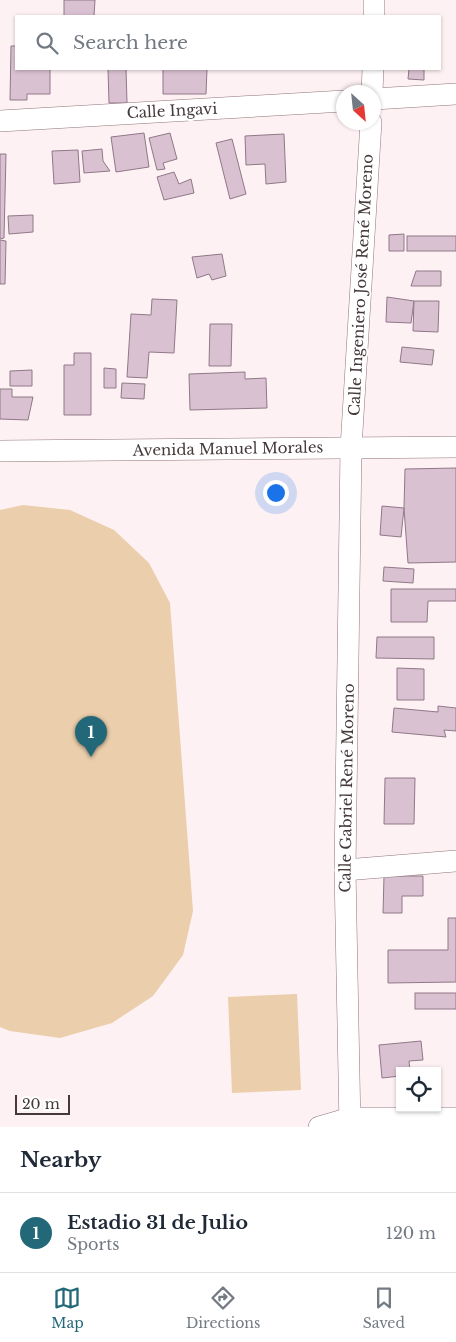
<!DOCTYPE html>
<html lang="en">
<head>
<meta charset="utf-8">
<style>
	:root { --surface:#fff; --page:#f2f2f3; --text:#1f2937; --muted:#747a83; --line:#e0e1e3; --accent:#236879 }
	body { margin:0; font-family:"Libre Baskerville",serif; background:var(--page); color:var(--text) }
	.controls { position:absolute; right:15px; bottom:15px; display:grid; overflow:hidden; border-radius:0px; box-shadow:0 1px 4px #0004 }
	.controls button { width:45px; height:45px; display:grid; place-items:center; padding:0; border:0; border-bottom:1px solid var(--line); background:var(--surface); color:var(--text); font:25px sans-serif }
	.compass { position:absolute; left:336px; top:85px; width:45px; height:45px; border-radius:50%; background:var(--surface); box-shadow:0 1px 4px #0004; rotate:153deg }
	.scale { position:absolute; left:15px; bottom:12px; width:55px; box-sizing:border-box; padding-left:5px; border:2px solid #45393a; border-top:0; font-size:14px; line-height:18px; white-space:nowrap; color:#45393a; -webkit-text-stroke:4px #fff; paint-order:stroke }
	.you { position:absolute; left:275px; top:492px; width:18px; height:18px; margin:-12px; border:4px solid #fff; border-radius:50%; background:#1a73e8; box-shadow:0 0 0 8px #1a73e833 }
	.badge { display:grid; place-items:center; width:32px; height:32px; border-radius:50%; background:var(--accent); color:#fff; font-size:16px; font-weight:700 }
	.pin { position:absolute; translate:-50% -41px; filter:drop-shadow(0 1px 2px #0008) }
	.pin::after { content:''; position:absolute; top:26px; width:18px; height:15px; background:inherit; clip-path:polygon(0 0,100% 0,50% 100%) }
	.list { margin:0; padding:0; list-style:none }
	h2 { display:flex; justify-content:space-between; align-items:center; height:65px; margin:0; padding:0 20px; font-size:21px }
	h2 small { font-size:16px; font-weight:400; color:var(--muted) }
	.list li { display:grid; grid-template-columns:32px 1fr auto; gap:15px; align-items:center; box-sizing:border-box; height:80px; padding:0 20px; border-top:1px solid var(--line) }
	.list b { display:block; font-size:19px; white-space:nowrap }
	.list p { margin:0; font-size:16px; white-space:nowrap; color:var(--muted) }
	.list em { font-size:16px; font-style:normal; color:var(--muted) }
	.icon { flex:none; width:28px; height:28px; fill:none; stroke:currentColor; stroke-width:2; stroke-linecap:round; stroke-linejoin:round }
	.map { position:relative; flex:none; width:456px; height:1127px; overflow:hidden }
	.search { position:absolute; background:var(--surface); box-shadow:0 1px 4px #0004; left:15px; right:15px; top:15px; height:55px; display:flex; align-items:center; gap:12px; box-sizing:border-box; padding:0 18px; border-radius:0px; color:var(--muted); font-size:19px }
	.sheet { height:145px; background:var(--surface) }
	nav { display:flex; justify-content:space-around; align-items:center; box-sizing:border-box; height:70px; border-top:1px solid var(--line); background:var(--surface); font-size:14px; color:var(--muted) }
	nav a { display:grid; justify-items:center; gap:2px }
	nav .on { color:var(--accent) }
	.map>svg:first-child { display:block }
	.green { fill:#ebceab }
	.building { fill:#dac1d1; stroke:#8f7887 }
	.lines { fill:none; stroke-linecap:round; stroke-linejoin:round }
	.minor-casing { stroke:#917579; stroke-width:22 }
	.minor { stroke:#fff; stroke-width:21 }
	.labels { text-anchor:middle; stroke-width:4; stroke-linejoin:round; paint-order:stroke }
	.street-label { font-size:15px; fill:#45393a; stroke:#fff }
</style>
</head>
<body>
<div class="map">
<svg width="456" height="1127" viewBox="0 0 456 1127">
	<rect width="100%" height="100%" fill="#fef1f3"/>
	<!-- green -->
	<g class="green">
		<polygon points="23,505 70,510 114,530 149,563 170,603 193,911 183,955 153,996 112,1023 60,1038 10,1031 0,1027 0,510"/>
		<polygon points="297,994 301,1090 232,1093 228,997"/>
	</g>
	<!-- building -->
	<g class="building">
		<polygon points="64,0 95,0 94,16 64,16"/>
		<polygon points="11,46 16,46 16,69 50,69 50,94 27,94 27,100 10,100"/>
		<polygon points="108,69 126,69 127,103 109,103"/>
		<polygon points="163,69 207,69 206,94 163,94"/>
		<polygon points="409,69 424,69 424,80 408,79"/>
		<polygon points="144,133 149,167 116,172 111,137"/>
		<polygon points="170,133 177,159 163,163 165,169 157,170 149,138"/>
		<polygon points="284,134 286,182 266,184 265,164 246,165 245,136"/>
		<polygon points="232,139 246,194 230,199 216,143"/>
		<polygon points="102,149 103,161 110,171 84,173 82,151"/>
		<polygon points="78,150 80,182 54,184 52,151"/>
		<polygon points="0,154 6,154 4,238 0,239"/>
		<polygon points="174,172 179,184 191,179 194,193 164,200 157,177"/>
		<polygon points="33,215 33,232 9,234 8,216"/>
		<polygon points="404,234 404,251 389,251 389,235"/>
		<rect x="407" y="236" width="49" height="15"/>
		<polygon points="0,240 6,241 5,284 0,284"/>
		<polygon points="222,254 226,276 212,280 209,274 197,278 192,257"/>
		<polygon points="416,271 441,271 441,286 411,286"/>
		<polygon points="387,297 414,301 411,323 386,322"/>
		<polygon points="152,299 177,300 174,353 149,352 147,378 127,377 131,314 151,315"/>
		<polygon points="414,301 439,301 438,332 413,331"/>
		<polygon points="210,324 232,324 231,366 209,366"/>
		<polygon points="402,347 434,350 432,365 400,362"/>
		<polygon points="74,353 91,353 91,415 64,415 64,365 74,365"/>
		<polygon points="104,368 116,369 116,388 104,388"/>
		<polygon points="32,370 32,386 10,386 10,371"/>
		<polygon points="245,372 245,379 266,378 267,408 190,410 189,374"/>
		<polygon points="122,383 145,384 144,399 121,398"/>
		<polygon points="0,389 12,389 12,397 33,397 28,420 0,419"/>
		<polygon points="456,468 456,562 408,563 404,508 405,469"/>
		<polygon points="382,506 404,508 401,537 380,535"/>
		<polygon points="384,567 414,569 413,583 383,581"/>
		<polygon points="391,589 456,589 456,601 428,601 427,622 391,622"/>
		<polygon points="377,637 434,637 434,659 376,658"/>
		<polygon points="397,668 424,669 424,700 397,700"/>
		<polygon points="438,706 456,708 456,731 444,730 446,737 392,732 394,708 438,712"/>
		<polygon points="385,778 415,778 414,824 384,824"/>
		<polygon points="384,876 423,876 423,896 402,896 402,913 383,913"/>
		<polygon points="448,918 456,918 456,982 388,983 388,950 448,950"/>
		<rect x="415" y="993" width="41" height="16"/>
		<polygon points="421,1041 423,1060 409,1061 410,1071 400,1071 400,1076 382,1078 379,1045"/>
	</g>
	<g class="lines">
		<!-- minor casing -->
		<g class="minor-casing">
			<g id="minor">
				<polyline points="374,16 374,0"/>
				<polyline points="372,92 373,69"/>
				<polyline points="374,99 456,94"/>
				<polyline points="0,121 344,101"/>
				<polyline points="0,451 456,447"/>
				<polyline points="345,870 456,861"/>
				<polyline points="319,1127 350,1118 456,1118"/>
				<polyline points="350,1127 345,870 351,448 371,122"/>
			</g>
		</g>
		<!-- minor -->
		<use href="#minor" class="minor"/>
	</g>
	<g class="labels">
		<!-- street labels -->
		<g class="street-label">
			<text transform="translate(172 111) rotate(-3)" y="5">Calle Ingavi</text>
			<text transform="translate(361 285) rotate(-87)" y="5">Calle Ingeniero José René Moreno</text>
			<text transform="translate(228 449) rotate(-1)" y="5">Avenida Manuel Morales</text>
			<text transform="translate(347 788) rotate(-89)" y="5">Calle Gabriel René Moreno</text>
		</g>
	</g>
</svg>
<div class="controls">
<button><svg class="icon" aria-label="locate" viewBox="0 0 24 24"><circle cx="12" cy="12" r="6"/><path d="M12 2v4M12 18v4M2 12h4M18 12h4"/></svg></button>
</div>
<svg class="compass" viewBox="-18 -18 36 36"><path d="M0-13l5 13h-10z" fill="#e53935"/><path d="M0 13l5-13h-10z" fill="#747a83"/></svg>
<div class="scale">20 m</div>
<div class="you"></div>
<div class="pin badge" style="left:91px;top:757px">1</div>
<div class="search"><svg class="icon" aria-label="search" viewBox="0 0 24 24"><circle cx="10" cy="10" r="6"/><path d="M15 15l6 6"/></svg>Search here</div>
</div>
<section class="sheet">
<h2>Nearby<small></small></h2>
<ul class="list">
<li><span class="badge">1</span><div><b>Estadio 31 de Julio</b><p>Sports</p></div><em>120 m</em></li>
</ul>
</section>
<nav>
<a class="on"><svg class="icon" aria-label="map" viewBox="0 0 24 24"><path d="M3 6l6-2 6 2 6-2v14l-6 2-6-2-6 2zM9 4v14M15 6v14"/></svg>Map</a>
<a><svg class="icon" aria-label="directions" viewBox="0 0 24 24"><path d="M12 3l9 9-9 9-9-9zM9 14v-3h6M13 9l2 2-2 2"/></svg>Directions</a>
<a><svg class="icon" aria-label="saved" viewBox="0 0 24 24"><path d="M7 4h10v16l-5-4-5 4z"/></svg>Saved</a>
</nav>
</body>
</html>
